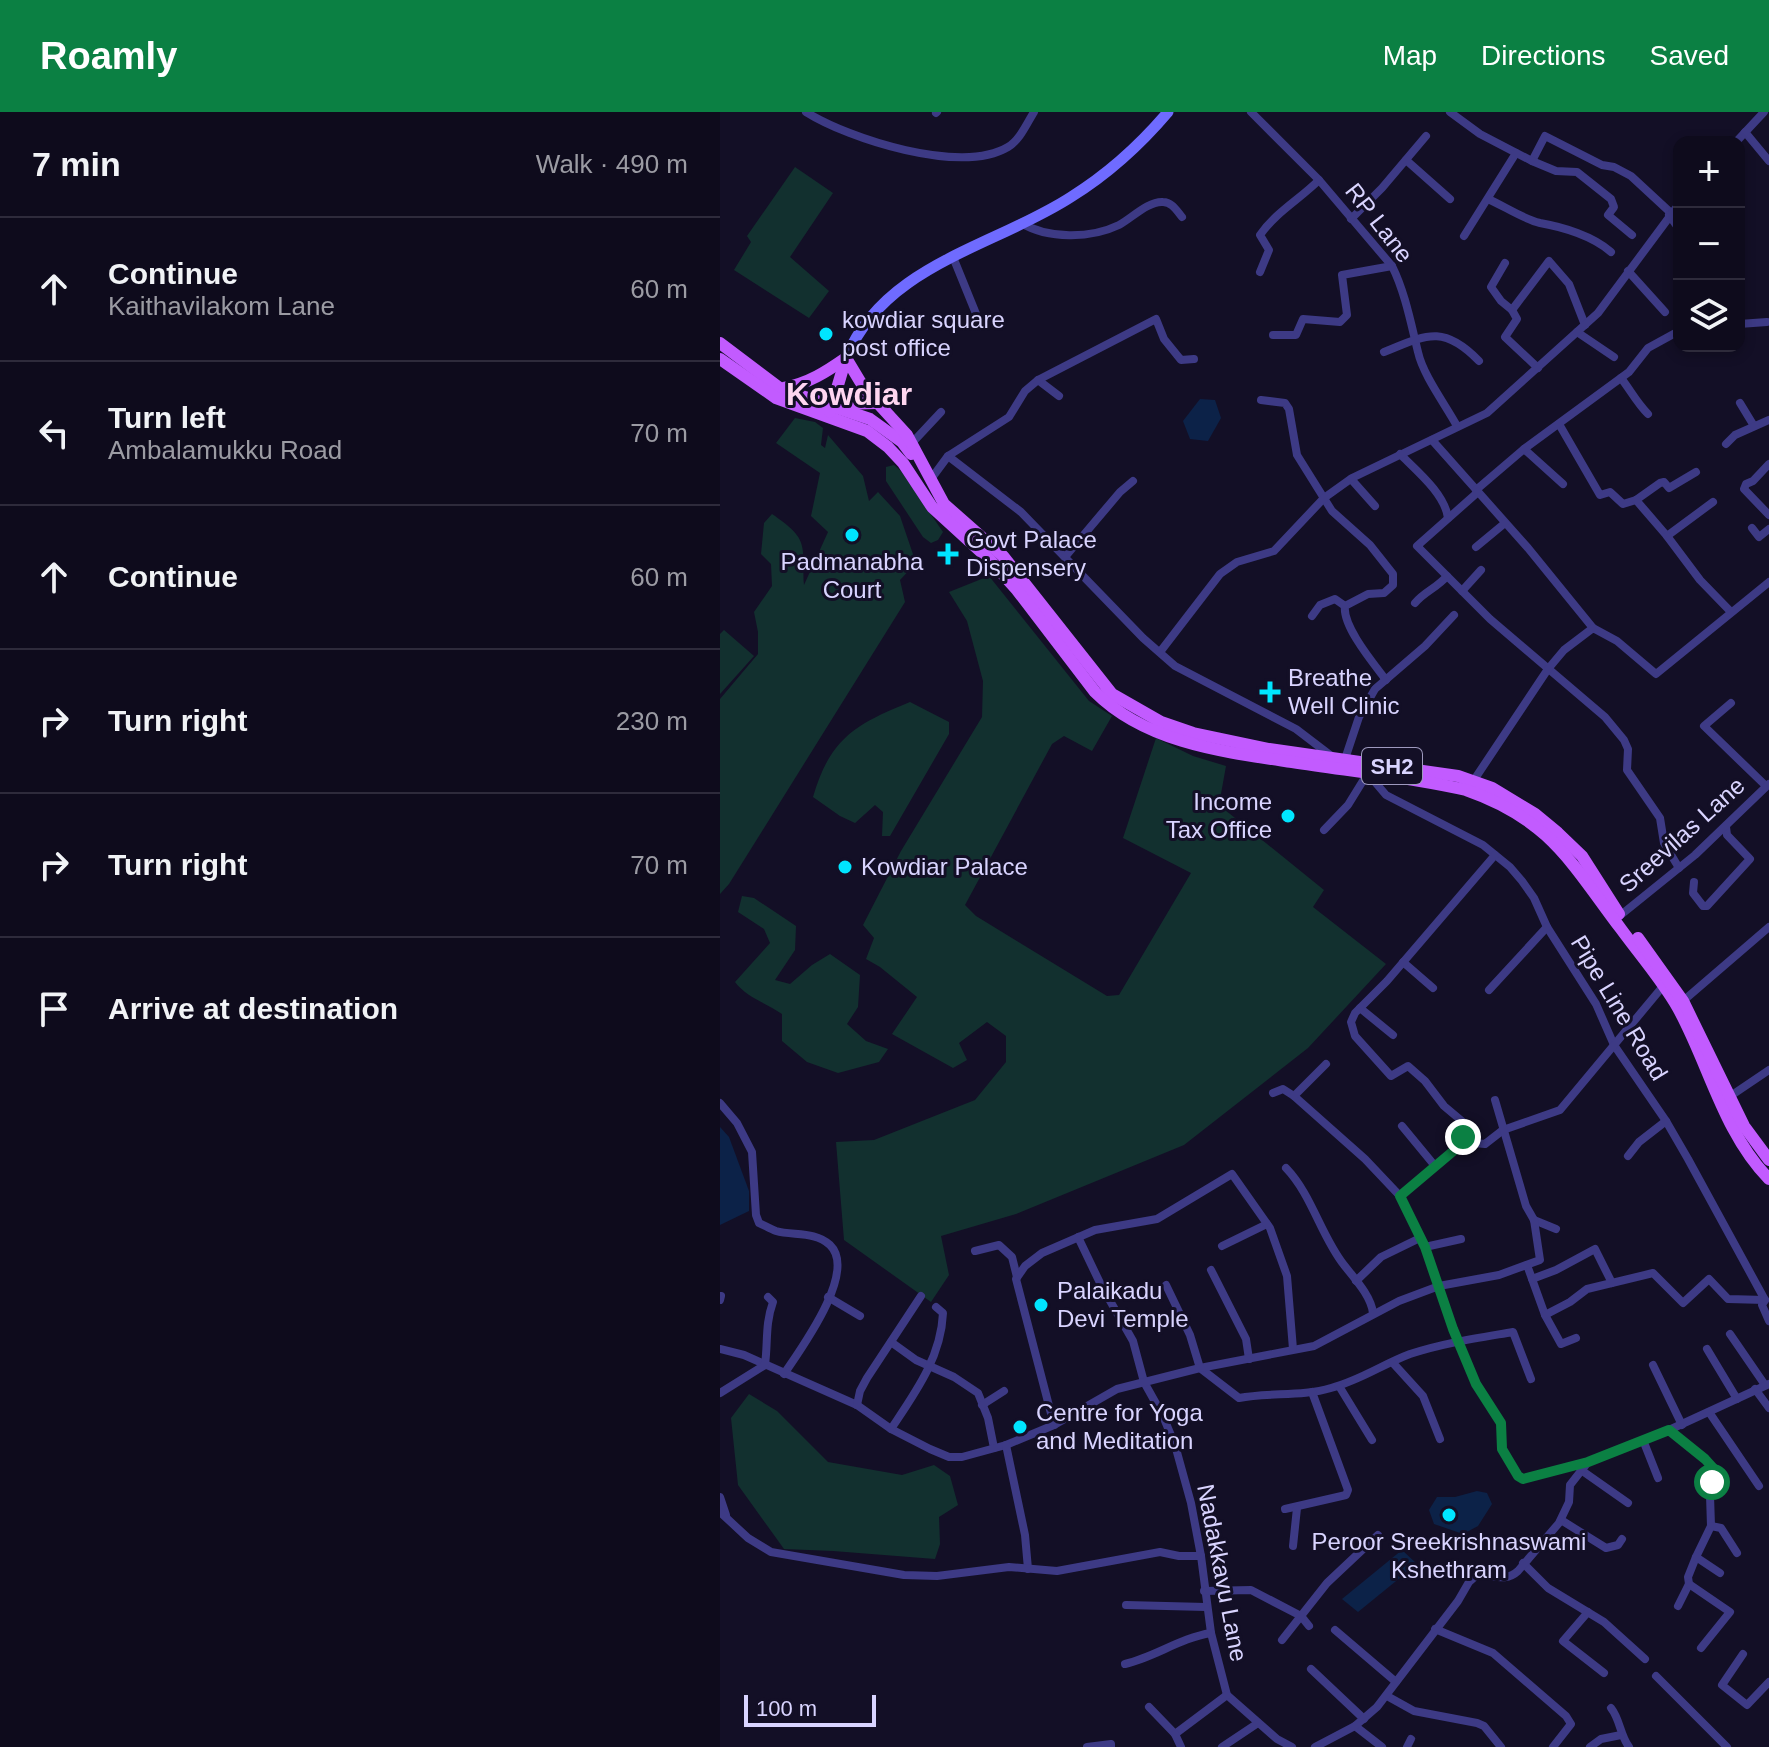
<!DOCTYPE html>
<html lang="en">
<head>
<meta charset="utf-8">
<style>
	:root { --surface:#0e0b1c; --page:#171425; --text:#f1f3f6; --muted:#9b9ba3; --line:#2e2b3b; --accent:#0b8043 }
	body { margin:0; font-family:Helvetica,sans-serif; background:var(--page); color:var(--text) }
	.controls { position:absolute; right:24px; top:24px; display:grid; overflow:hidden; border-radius:16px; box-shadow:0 4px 12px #0003 }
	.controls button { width:72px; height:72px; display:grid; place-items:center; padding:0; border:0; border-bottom:2px solid var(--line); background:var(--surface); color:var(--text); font:40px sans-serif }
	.scale { position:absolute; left:24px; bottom:20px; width:132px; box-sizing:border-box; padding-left:8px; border:4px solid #d9d4ff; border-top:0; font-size:22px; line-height:28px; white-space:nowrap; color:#d9d4ff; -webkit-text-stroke:6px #130f26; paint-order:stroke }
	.stop { position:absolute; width:24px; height:24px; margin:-18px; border:6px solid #0b8043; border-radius:50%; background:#fff }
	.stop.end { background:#0b8043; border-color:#fff; box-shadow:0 2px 8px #0008 }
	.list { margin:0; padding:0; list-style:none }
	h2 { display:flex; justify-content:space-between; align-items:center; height:104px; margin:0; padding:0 32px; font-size:34px }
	h2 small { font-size:26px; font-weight:400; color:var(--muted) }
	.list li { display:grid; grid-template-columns:52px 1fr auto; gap:24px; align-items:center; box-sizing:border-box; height:144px; padding:0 32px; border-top:2px solid var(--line) }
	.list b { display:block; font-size:30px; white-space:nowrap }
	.list p { margin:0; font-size:26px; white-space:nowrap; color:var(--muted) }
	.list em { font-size:26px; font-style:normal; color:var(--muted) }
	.icon { flex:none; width:44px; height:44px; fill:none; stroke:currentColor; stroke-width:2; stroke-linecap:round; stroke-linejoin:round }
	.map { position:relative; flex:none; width:1049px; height:1635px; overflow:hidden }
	header { display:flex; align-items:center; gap:48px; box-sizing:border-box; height:112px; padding:0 40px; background:var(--accent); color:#fff }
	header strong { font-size:38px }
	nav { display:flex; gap:44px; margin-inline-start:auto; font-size:28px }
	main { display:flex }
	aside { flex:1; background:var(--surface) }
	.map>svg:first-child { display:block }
	.green { fill:#12302f }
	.water { fill:#0c2248 }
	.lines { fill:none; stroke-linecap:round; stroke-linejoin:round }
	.minor { stroke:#3d3a85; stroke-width:8 }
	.secondary { stroke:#6f6bff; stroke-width:11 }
	.primary { stroke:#c25bff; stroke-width:12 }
	.route { stroke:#0b8043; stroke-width:10 }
	.poi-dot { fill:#00e5ff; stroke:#130f26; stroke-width:3 }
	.labels { text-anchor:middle; stroke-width:6; stroke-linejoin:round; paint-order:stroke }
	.shield { fill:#130f26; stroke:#9e99be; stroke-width:2 }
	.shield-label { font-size:22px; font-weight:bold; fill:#d9d4ff }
	.street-label { font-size:24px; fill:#d9d4ff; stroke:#130f26 }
	.poi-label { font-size:24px; fill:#d9d4ff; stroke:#130f26; text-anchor:start }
	.district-label { font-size:32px; font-weight:bold; fill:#ffd6f0; stroke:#130f26 }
</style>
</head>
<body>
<header>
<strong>Roamly</strong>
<nav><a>Map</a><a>Directions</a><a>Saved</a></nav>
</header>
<main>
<aside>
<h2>7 min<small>Walk · 490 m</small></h2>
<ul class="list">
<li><svg class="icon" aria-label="ahead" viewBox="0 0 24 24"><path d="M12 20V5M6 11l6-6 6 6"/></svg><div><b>Continue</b><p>Kaithavilakom Lane</p></div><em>60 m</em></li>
<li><svg class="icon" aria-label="left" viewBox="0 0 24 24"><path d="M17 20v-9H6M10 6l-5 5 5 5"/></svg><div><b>Turn left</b><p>Ambalamukku Road</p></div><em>70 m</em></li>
<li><svg class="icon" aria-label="ahead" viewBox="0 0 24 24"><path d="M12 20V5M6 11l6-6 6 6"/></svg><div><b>Continue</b></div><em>60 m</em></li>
<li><svg class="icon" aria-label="right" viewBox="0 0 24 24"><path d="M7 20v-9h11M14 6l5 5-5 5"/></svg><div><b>Turn right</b></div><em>230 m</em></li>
<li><svg class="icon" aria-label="right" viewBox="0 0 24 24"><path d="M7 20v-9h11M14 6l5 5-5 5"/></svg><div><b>Turn right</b></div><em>70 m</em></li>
<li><svg class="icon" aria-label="arrive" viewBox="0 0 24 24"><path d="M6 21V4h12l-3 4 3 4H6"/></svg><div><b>Arrive at destination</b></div></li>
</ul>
</aside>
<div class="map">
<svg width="1049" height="1635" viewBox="0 0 1049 1635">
	<rect width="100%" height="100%" fill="#130f26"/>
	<!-- green -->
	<g class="green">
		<polygon points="75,55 113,81 70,145 109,179 89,206 14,158 31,130 27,124"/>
		<path d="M75 306 95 310 103 316 101 333 105 336 108 323 143 364 149 389 158 380 180 404 196 451 180 468 185 490 9 772 0 782V587L38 542V520L34 500 52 474 51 452 41 442 44 411 52 402C90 428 82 432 84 473L108 420 91 404 100 361 56 331Z"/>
		<polygon points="174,353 181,359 223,420 218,428 211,431 203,425 166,369 166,355"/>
		<polygon points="269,464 369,589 392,604 372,639 344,624 332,632 245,793 256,804 387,884 399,883 471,761 403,726 436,626 473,644 506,654 499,693 604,778 593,795 666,852 588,936 464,1033 296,1102 221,1124 229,1163 211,1190 124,1128 116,1030 154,1028 255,988 286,950 286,924 267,910 239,931 247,948 233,956 172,922 197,885 160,855 146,847 154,826 143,813 181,739 262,605 263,569 247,509 229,480"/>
		<polygon points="4,518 34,544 0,582 0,522"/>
		<path d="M190 590 229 610V622L170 724H162L163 700 155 693 135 711 120 704 93 685C110 626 136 612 190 590Z"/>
		<path d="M22 784 34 786 76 814 75 838 55 868 70 872 92 853 110 842 140 863 138 895 127 912 146 929 168 937 159 950 118 961 87 950 62 929V902C46 891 26 885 15 870L50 831 44 817 18 800Z"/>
		<polygon points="29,1282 57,1299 108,1350 182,1363 214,1353 230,1364 238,1393 219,1405 220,1432 215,1447 113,1439 64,1437 18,1373 11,1306"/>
	</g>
	<!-- water -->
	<g class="water">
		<polygon points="480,287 495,288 501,306 488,329 470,327 463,309"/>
		<polygon points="0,1015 9,1025 29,1079 29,1099 0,1113"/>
		<polygon points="757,1379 767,1381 772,1392 758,1414 743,1422 714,1412 709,1398 717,1385 735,1385"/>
		<polygon points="682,1438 697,1452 638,1500 622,1487"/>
	</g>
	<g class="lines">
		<!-- minor -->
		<g class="minor">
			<path d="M86 0C129 27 241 63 288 35 300 28 307 11 314 0"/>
			<path d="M531 0 599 68 672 154C685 180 691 212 698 240 703 263 725 292 737 314"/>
			<polyline points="730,0 760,22 812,49 825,24 882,53 894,55 911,64 951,101"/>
			<polyline points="216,1 217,0"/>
			<polyline points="1025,20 1049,49"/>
			<polyline points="1016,30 1044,0"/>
			<polyline points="686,48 730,87"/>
			<polyline points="812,49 836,59 857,60 891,87 894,95 888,103 912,123"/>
			<path d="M768 87C784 94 803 107 820 111 843 115 873 124 891 140"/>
			<polyline points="949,103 959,117"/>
			<polyline points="631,107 662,76 706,24"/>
			<path d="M301 111C328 127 370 127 399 113 412 106 428 89 443 90 452 90 457 99 462 105"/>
			<polyline points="744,124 796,41"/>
			<polyline points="233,145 261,214"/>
			<polyline points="785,151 771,175 781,189 792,198 829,149 849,172 865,213"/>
			<polyline points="908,159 945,200"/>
			<path d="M540 160 549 138 540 123C556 100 580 87 599 68"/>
			<polyline points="792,198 797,207 785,225 818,256"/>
			<polyline points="1019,212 1047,210"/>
			<polyline points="857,220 894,245"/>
			<polyline points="553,223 576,223 583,207 620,210 627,203 622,163 672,154"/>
			<path d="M664 240C706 223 723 212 759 249"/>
			<path d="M901 266C911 279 917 291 928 302"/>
			<polyline points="318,268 339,284"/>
			<path d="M541 288 565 291 569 297 577 343 612 399 650 433 673 462V473L664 481 648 482 625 494C622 514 654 552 666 568"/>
			<polyline points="1020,291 1034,314"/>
			<polyline points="839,312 880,383 890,380 903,392 916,388 940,371 944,370 949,376 976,360"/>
			<polyline points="712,328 808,436 873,516"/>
			<polyline points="192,331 221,300"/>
			<polyline points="1006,332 1015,323 1049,308"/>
			<polyline points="804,337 843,372"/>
			<path d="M680 342C697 359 725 382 728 406"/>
			<polyline points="228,344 301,400 423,526 455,554 576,617 614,646"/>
			<polyline points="1049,352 1033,369 1026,372 1024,377 1049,403"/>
			<polyline points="211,367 228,344 289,305 305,279 318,268 436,207 444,227 461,248 474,247"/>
			<polyline points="631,367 655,394"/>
			<polyline points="756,378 804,337 909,260 928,236 959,219"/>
			<polyline points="758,380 697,434 770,507 885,605 904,628 908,637 907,658 940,706 944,731 959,756"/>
			<polyline points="916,388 947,424 993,390"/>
			<polyline points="1032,416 1039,425 1049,417"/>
			<polyline points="947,424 980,468 1011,500"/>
			<polyline points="756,435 785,411"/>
			<polyline points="345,445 400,380 413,369"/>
			<polyline points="742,479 761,458"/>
			<path d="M695 491C705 479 717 476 727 464"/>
			<polyline points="592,504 600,493 615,487 625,494"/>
			<polyline points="440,540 500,462 517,450 554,439 604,386 632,366 767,301 878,201 959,92"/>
			<polyline points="1011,591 984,614 1046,674"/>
			<polyline points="625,647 639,605 655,577 705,534 734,503"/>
			<polyline points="649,663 666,683 763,733 790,755 802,769 814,786 827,815 876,892 894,933 946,1009 968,1047 1045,1188 1042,1193 1049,1209"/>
			<polyline points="752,671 828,557 844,538 873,516 897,529 936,562 1049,470"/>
			<polyline points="604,718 628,693 649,659"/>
			<polyline points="974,770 973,781 983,794 987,794 1030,747 1007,723 1006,715"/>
			<polyline points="897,806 975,743 1049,672"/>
			<polyline points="683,850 713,876"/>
			<polyline points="769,878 827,815"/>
			<polyline points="963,889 1049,815"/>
			<polyline points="640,896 673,923"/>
			<polyline points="553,981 563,977 574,984 645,1047 680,1084 705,1135 733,1217 756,1272 781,1311 782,1337 798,1364 803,1367 867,1350"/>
			<polyline points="574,984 606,952"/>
			<polyline points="1009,985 1049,958"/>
			<path d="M0 991 17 1011 32 1040 36 1103 39 1111C44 1113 50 1117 56 1119 73 1124 95 1119 110 1133 138 1160 80 1238 64 1262"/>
			<polyline points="682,1014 715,1054"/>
			<polyline points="744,1030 745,1016 743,1010 724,994 705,969 688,954 671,964 635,924 631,910 635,901 667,869 775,743"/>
			<polyline points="908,1044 919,1030 946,1009"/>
			<path d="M566 1056C592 1083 601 1124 624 1153 635 1167 651 1184 653 1201"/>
			<polyline points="680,1084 744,1030 765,1032 783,1018 840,998 944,873"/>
			<polyline points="814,1108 836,1117"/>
			<polyline points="358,1125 381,1173 413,1229 424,1270 443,1304 455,1333 471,1391 481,1444 491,1521 507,1583 557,1627 572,1635"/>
			<polyline points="502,1134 547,1112"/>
			<polyline points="705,1135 741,1127"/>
			<polyline points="255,1139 279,1133 292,1145 297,1165"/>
			<polyline points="807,1153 825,1203 841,1232 856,1226"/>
			<polyline points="491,1158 526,1227 529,1247"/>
			<polyline points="812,1167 836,1158 875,1137 892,1171"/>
			<polyline points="636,1169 661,1145 700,1126"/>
			<path d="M446 1173 470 1223 480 1256 519 1286C549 1280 582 1285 611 1276 641 1268 663 1252 690 1242 723 1231 758 1226 793 1220L811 1267"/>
			<polyline points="108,1185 140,1204"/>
			<polyline points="0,1188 1,1184"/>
			<polyline points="825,1203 850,1190 867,1177 933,1161 963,1191 989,1167 1008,1187 1045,1188"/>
			<polyline points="1010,1222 1045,1273"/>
			<polyline points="171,1230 196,1248 234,1265 258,1281 268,1306 274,1336"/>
			<polyline points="0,1237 24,1243 137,1293 171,1317 210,1337 229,1345 242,1345 286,1333 334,1313 397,1277 480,1256 594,1234 679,1189 719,1174 779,1163 820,1148 814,1108 806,1094 775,988"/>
			<polyline points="987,1237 1017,1287"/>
			<polyline points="673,1251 703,1284 720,1327"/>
			<polyline points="933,1253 962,1313"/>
			<polyline points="619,1274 652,1328"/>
			<polyline points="1035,1277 1049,1296"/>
			<path d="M0 1281 45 1253C48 1230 45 1212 53 1190L48 1185"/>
			<polyline points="137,1293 140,1279 147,1266 201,1184"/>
			<polyline points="262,1293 284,1279"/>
			<polyline points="989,1300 1039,1374"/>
			<polyline points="334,1313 296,1167 305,1154 322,1141 375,1118 437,1107 512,1062 550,1116 567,1164 573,1237"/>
			<path d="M171 1317C195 1281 221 1246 223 1201L216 1195"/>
			<polyline points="949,1318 985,1347 995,1358 990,1383 991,1414 976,1445 968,1465 969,1472 958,1494"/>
			<polyline points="923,1328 938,1366"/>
			<polyline points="286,1333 305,1423 308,1457"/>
			<polyline points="861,1358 908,1391"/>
			<polyline points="0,1385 6,1403"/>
			<polyline points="565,1397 626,1383 628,1378 592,1280"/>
			<polyline points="0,1400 28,1426 51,1440 184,1463 217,1464 289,1455 337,1459 440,1440 459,1444 481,1444"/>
			<polyline points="841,1408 886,1436 898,1433 902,1427"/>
			<polyline points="991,1414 1001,1416 1017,1441"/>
			<polyline points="573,1434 577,1396"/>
			<polyline points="976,1445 1000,1461"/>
			<polyline points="803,1451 828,1476 884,1510 925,1547"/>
			<polyline points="969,1472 1010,1500 981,1536"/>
			<polyline points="484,1479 531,1478 581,1504 589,1514"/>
			<polyline points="406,1493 486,1495"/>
			<polyline points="868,1500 843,1529 884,1561"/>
			<polyline points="715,1517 773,1541 846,1604 851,1612 833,1635"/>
			<polyline points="615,1518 676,1570"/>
			<polyline points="562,1528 607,1471 658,1423"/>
			<polyline points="1023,1542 1002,1573 1027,1593 1049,1570"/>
			<path d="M405 1552C435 1545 460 1526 491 1521"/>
			<polyline points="591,1557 644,1607"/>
			<polyline points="936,1564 1007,1635"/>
			<polyline points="667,1584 694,1599 757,1611 764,1614 781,1635"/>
			<polyline points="429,1595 455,1622 507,1583"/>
			<path d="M891 1596C900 1607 900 1623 909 1635"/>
			<polyline points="635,1614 662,1635"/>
			<polyline points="455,1622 461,1635"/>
			<polyline points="367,1635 391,1632 391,1635"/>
			<polyline points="502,1635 538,1611"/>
			<path d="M595 1635 635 1614 657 1595 738 1489 749 1470 758 1462C773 1462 785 1471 798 1459L839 1411 849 1390 850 1373 868 1350 949 1318 1049 1272"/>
			<polyline points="687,1635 691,1627"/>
			<polyline points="870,1635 881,1627 901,1623"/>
		</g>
		<!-- secondary -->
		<path class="secondary" d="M126 246C165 152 274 135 351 85 388 62 420 33 448 0"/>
		<!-- primary -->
		<g class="primary">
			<polyline points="0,231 61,277 150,307 182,330 191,342"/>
			<polyline points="126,246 144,276 187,323 224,392 283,444 392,582 441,610 473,621 549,637 738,664 772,676 815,702 838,721 862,744 899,802"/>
			<path d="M0 247 56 286 147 319 168 335 183 351 212 395 270 448 297 478 375 580C426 631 504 640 572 650 630 659 689 665 746 678 830 707 851 751 901 817 920 843 942 868 958 896 989 952 1003 1020 1049 1067"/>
			<path d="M64 276C89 271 106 260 126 246"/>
			<polyline points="120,292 157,291"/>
			<polyline points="110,300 126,246"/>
			<polyline points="918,826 963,889 1024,1014 1049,1048"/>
		</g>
	</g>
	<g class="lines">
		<!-- route -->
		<polyline class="route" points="743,1025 744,1030 680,1084 705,1135 733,1217 756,1272 781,1311 782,1337 798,1364 803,1367 868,1350 949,1318 985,1347 995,1358 992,1370"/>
	</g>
	<!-- markers -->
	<g class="poi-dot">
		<circle cx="106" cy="222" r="8"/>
		<circle cx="132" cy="423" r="8"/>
		<path d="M224 430h8v8h8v8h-8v8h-8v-8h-8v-8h8z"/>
		<path d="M546 568h8v8h8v8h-8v8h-8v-8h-8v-8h8z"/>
		<circle cx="568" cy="704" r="8"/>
		<circle cx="125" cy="755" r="8"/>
		<circle cx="321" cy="1193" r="8"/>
		<circle cx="300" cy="1315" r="8"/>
		<circle cx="729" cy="1403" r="8"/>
	</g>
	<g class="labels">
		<!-- shield labels -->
		<rect class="shield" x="642" y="636" width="60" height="36" rx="6"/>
		<g class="shield-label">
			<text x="672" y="662">SH2</text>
		</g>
		<!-- street labels -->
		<g class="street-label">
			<text transform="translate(659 111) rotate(52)" y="8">RP Lane</text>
			<text transform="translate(962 723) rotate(-42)" y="8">Sreevilas Lane</text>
			<text transform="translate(899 896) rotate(59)" y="8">Pipe Line Road</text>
			<text transform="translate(502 1461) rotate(79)" y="8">Nadakkavu Lane</text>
		</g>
		<!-- poi labels -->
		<g class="poi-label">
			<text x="122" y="216">kowdiar square<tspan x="122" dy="28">post office</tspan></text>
			<text x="246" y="436">Govt Palace<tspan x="246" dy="28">Dispensery</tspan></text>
			<text x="132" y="458" text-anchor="middle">Padmanabha<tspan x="132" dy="28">Court</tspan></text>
			<text x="568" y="574">Breathe<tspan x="568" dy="28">Well Clinic</tspan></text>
			<text x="552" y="698" text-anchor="end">Income<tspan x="552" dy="28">Tax Office</tspan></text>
			<text x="141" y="763">Kowdiar Palace</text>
			<text x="337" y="1187">Palaikadu<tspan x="337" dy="28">Devi Temple</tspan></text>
			<text x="316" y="1309">Centre for Yoga<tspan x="316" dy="28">and Meditation</tspan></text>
			<text x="729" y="1438" text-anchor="middle">Peroor Sreekrishnaswami<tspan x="729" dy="28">Kshethram</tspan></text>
		</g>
		<!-- district labels -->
		<g class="district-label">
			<text x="129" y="293">Kowdiar</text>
		</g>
	</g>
</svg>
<div class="controls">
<button>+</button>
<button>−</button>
<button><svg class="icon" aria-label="layers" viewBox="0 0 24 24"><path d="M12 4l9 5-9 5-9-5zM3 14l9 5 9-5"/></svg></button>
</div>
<div class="scale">100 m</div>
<div class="stop" style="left:992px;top:1370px"></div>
<div class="stop end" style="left:743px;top:1025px"></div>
</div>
</main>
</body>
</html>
